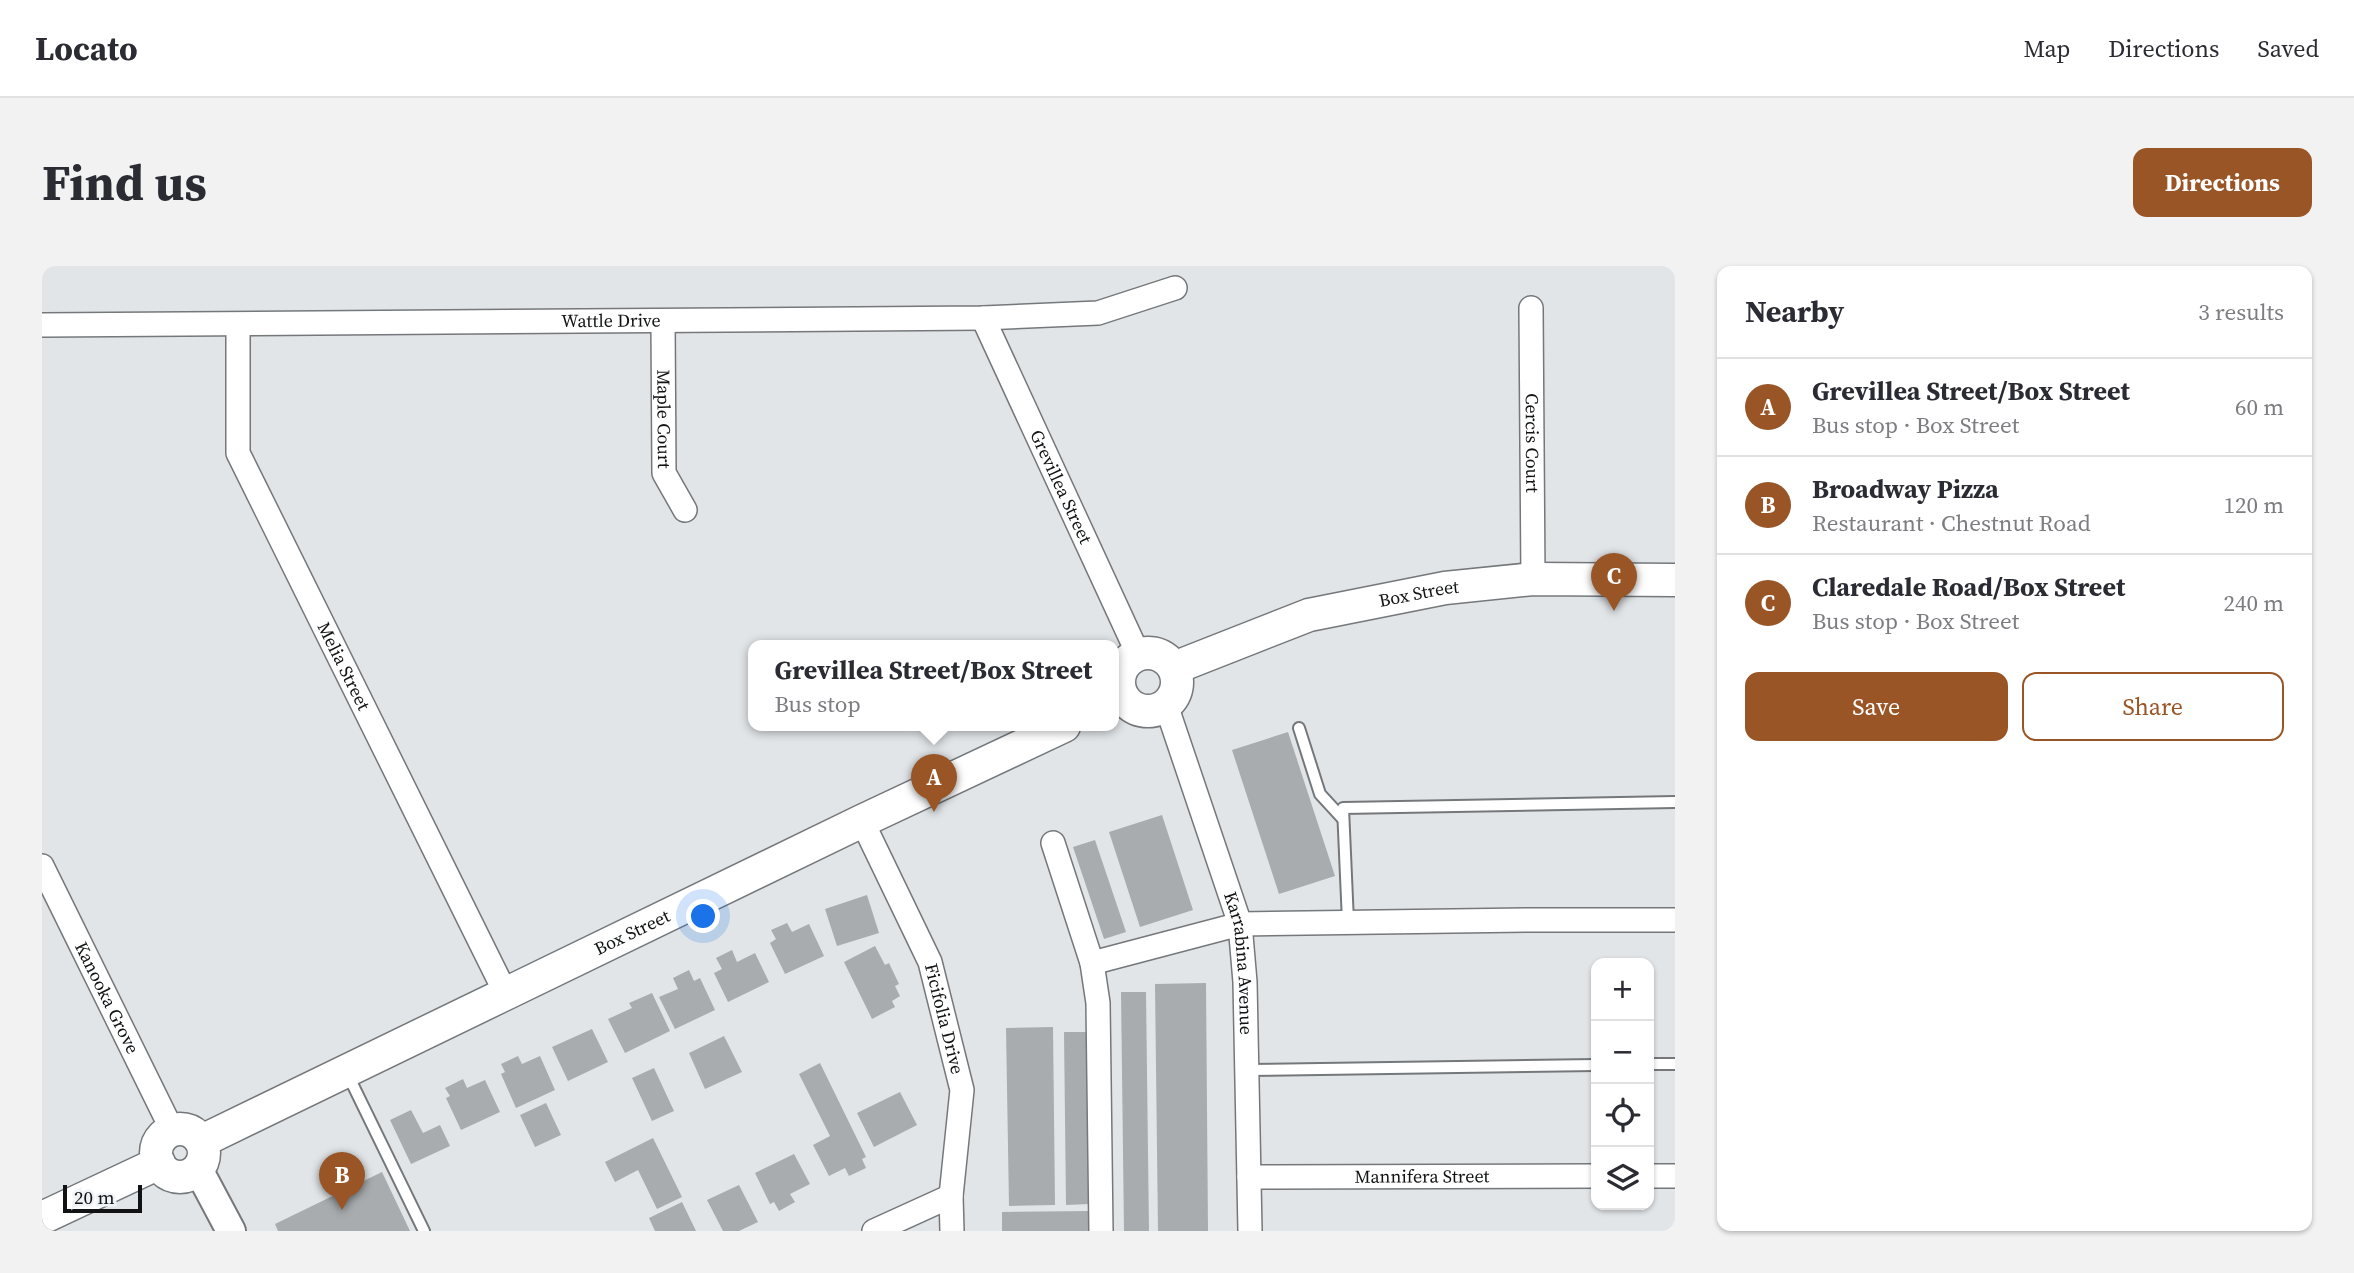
<!DOCTYPE html>
<html lang="en">
<head>
<meta charset="utf-8">
<style>
	:root { --surface:#fff; --page:#f2f2f3; --text:#2b2b33; --muted:#7c7c81; --line:#e1e1e2; --accent:#995526 }
	body { margin:0; font-family:"Source Serif 4",serif; background:var(--page); color:var(--text) }
	.controls { position:absolute; right:21px; bottom:21px; display:grid; overflow:hidden; border-radius:14px; box-shadow:0 2px 5px #0004 }
	.controls button { width:63px; height:63px; display:grid; place-items:center; padding:0; border:0; border-bottom:2px solid var(--line); background:var(--surface); color:var(--text); font:35px sans-serif }
	.scale { position:absolute; left:21px; bottom:18px; width:79px; box-sizing:border-box; padding-left:7px; border:4px solid #111213; border-top:0; font-size:19px; line-height:24px; white-space:nowrap; color:#111213; -webkit-text-stroke:5px #eff2f6; paint-order:stroke }
	.you { position:absolute; left:662px; top:651px; width:24px; height:24px; margin:-18px; border:5px solid #fff; border-radius:50%; background:#1a73e8; box-shadow:0 0 0 10px #1a73e833 }
	.badge { display:grid; place-items:center; width:46px; height:46px; border-radius:50%; background:var(--accent); color:#fff; font-size:23px; font-weight:700 }
	.pin { position:absolute; translate:-50% -58px; filter:drop-shadow(0 2px 4px #0008) }
	.pin::after { content:''; position:absolute; top:37px; width:24px; height:21px; background:inherit; clip-path:polygon(0 0,100% 0,50% 100%) }
	.popup { position:absolute; left:706px; top:374px; width:371px; height:91px; box-sizing:border-box; display:grid; place-content:center; border-radius:14px; background:var(--surface); filter:drop-shadow(0 2px 5px #0005); font-size:23px; white-space:nowrap; color:var(--muted) }
	.popup b { font-size:26px; color:var(--text) }
	.popup::after { content:''; position:absolute; left:50%; top:100%; margin-left:-14px; border:14px solid transparent; border-top-color:var(--surface) }
	.list { margin:0; padding:0; list-style:none }
	h2 { display:flex; justify-content:space-between; align-items:center; height:91px; margin:0; padding:0 28px; font-size:30px }
	h2 small { font-size:23px; font-weight:400; color:var(--muted) }
	.list li { display:grid; grid-template-columns:46px 1fr auto; gap:21px; align-items:center; box-sizing:border-box; height:98px; padding:0 28px; border-top:2px solid var(--line) }
	.list b { display:block; font-size:26px; white-space:nowrap }
	.list p { margin:0; font-size:23px; white-space:nowrap; color:var(--muted) }
	.list em { font-size:23px; font-style:normal; color:var(--muted) }
	.actions { display:flex; gap:14px; padding:21px 28px }
	.actions a { flex:1; padding:16px 0; border:2px solid var(--accent); border-radius:14px; text-align:center; font-size:24px; color:var(--accent) }
	.actions .main { background:var(--accent); color:#fff }
	.icon { flex:none; width:38px; height:38px; fill:none; stroke:currentColor; stroke-width:2; stroke-linecap:round; stroke-linejoin:round }
	.map { position:relative; flex:none; width:1633px; height:965px; overflow:hidden; border-radius:14px }
	header { display:flex; align-items:center; gap:42px; box-sizing:border-box; height:98px; padding:0 35px; background:var(--surface); border-bottom:2px solid var(--line) }
	header strong { font-size:33px }
	nav { display:flex; gap:38px; margin-inline-start:auto; font-size:24px }
	.intro { display:flex; align-items:center; justify-content:space-between; box-sizing:border-box; height:168px; padding:0 42px }
	h1 { margin:0; font-size:49px }
	.button { padding:18px 32px; border-radius:14px; background:var(--accent); color:#fff; font-size:24px; font-weight:700 }
	main { display:flex; gap:42px; padding:0 42px }
	aside { flex:1; background:var(--surface); border-radius:14px; box-shadow:0 2px 5px #0004 }
	.map>svg:first-child { display:block }
	.building { fill:#a8acaf }
	.lines { fill:none; stroke-linecap:round; stroke-linejoin:round }
	.service-casing { stroke:#74787b; stroke-width:14 }
	.minor-casing { stroke:#74787b; stroke-width:26 }
	.tertiary-casing { stroke:#74787b; stroke-width:32 }
	.secondary-casing { stroke:#74787b; stroke-width:35 }
	.service { stroke:#fff; stroke-width:10 }
	.minor { stroke:#fff; stroke-width:23 }
	.tertiary { stroke:#fff; stroke-width:28 }
	.secondary { stroke:#fff; stroke-width:32 }
	.labels { text-anchor:middle; stroke-width:7; stroke-linejoin:round; paint-order:stroke }
	.street-label { font-size:18px; fill:#111213; stroke:#eff2f6 }
</style>
</head>
<body>
<header>
<strong>Locato</strong>
<nav><a>Map</a><a>Directions</a><a>Saved</a></nav>
</header>
<div class="intro"><h1>Find us</h1><a class="button">Directions</a></div>
<main>
<div class="map">
<svg width="1633" height="965" viewBox="0 0 1633 965">
	<rect width="100%" height="100%" fill="#e1e5e8"/>
	<!-- building -->
	<g class="building">
		<polygon points="1246,466 1293,610 1237,628 1190,484"/>
		<polygon points="1120,549 1151,644 1098,661 1067,566"/>
		<polygon points="1053,574 1084,666 1062,673 1031,581"/>
		<polygon points="825,629 837,667 795,680 783,643"/>
		<polygon points="745,657 750,666 767,658 782,690 743,708 728,677 734,673 729,664"/>
		<polygon points="833,680 843,699 847,697 857,718 853,720 858,730 850,735 853,741 830,753 802,696"/>
		<polygon points="690,684 695,696 713,687 727,716 686,736 672,707 680,703 674,692"/>
		<polygon points="647,704 652,715 658,712 673,744 633,763 617,731 636,723 631,712"/>
		<polygon points="1164,717 1166,965 1116,965 1113,718"/>
		<polygon points="1079,726 1104,726 1107,965 1082,965"/>
		<polygon points="610,727 628,765 583,787 566,753 590,742 587,737"/>
		<polygon points="1011,761 1013,939 967,940 964,762"/>
		<polygon points="550,763 566,796 526,815 510,781"/>
		<polygon points="1022,766 1047,766 1048,938 1024,939"/>
		<polygon points="682,770 700,806 663,823 647,787"/>
		<polygon points="476,790 480,798 498,790 513,824 474,842 459,808 463,806 459,798"/>
		<polygon points="778,797 824,891 820,893 824,902 807,910 803,902 787,910 771,879 788,870 757,808"/>
		<polygon points="612,802 632,845 610,855 590,812"/>
		<polygon points="421,813 425,822 443,814 458,846 419,864 404,832 408,830 403,822"/>
		<polygon points="858,826 875,859 832,881 815,847"/>
		<polygon points="504,837 519,869 493,881 478,849"/>
		<polygon points="369,844 381,867 398,859 408,880 369,898 348,854"/>
		<polygon points="611,872 640,931 615,943 596,904 573,916 563,896"/>
		<polygon points="752,888 768,918 748,928 753,936 737,945 732,936 728,938 713,907"/>
		<polygon points="340,906 368,965 236,965 233,958"/>
		<polygon points="697,919 716,956 697,965 681,965 665,934"/>
		<polygon points="640,936 654,965 613,965 607,952"/>
		<polygon points="1047,945 1047,965 960,965 960,946"/>
	</g>
	<g class="lines">
		<!-- service casing -->
		<g class="service-casing">
			<g id="service">
				<polyline points="1257,462 1278,528 1301,553"/>
				<polyline points="1306,656 1301,542 1633,536"/>
				<polyline points="1607,798 1633,798"/>
				<polyline points="1204,804 1554,799"/>
				<polyline points="305,807 382,965"/>
			</g>
		</g>
		<!-- minor casing -->
		<g class="minor-casing">
			<g id="minor">
				<path id="s1" d="M1489 42 1491 313"/>
				<path id="s2" d="M941 52 1096 388"/>
				<path id="s3" d="M621 55 622 207 643 244"/>
				<path id="s4" d="M0 59 941 52 1056 47 1133 22"/>
				<path id="s5" d="M196 59V187L464 728"/>
				<path id="s6" d="M1124 439 1198 658 1203 716 1208 965"/>
				<path id="s7" d="M820 555 888 696 920 824 909 930 910 965"/>
				<polyline points="1011,577 1050,697 1056,737 1059,965"/>
				<path id="s8" d="M0 600 130 864"/>
				<polyline points="1050,697 1198,658 1489,654 1633,654"/>
				<polyline points="1607,910 1633,910"/>
				<path id="s9" d="M1207 911 1554 910"/>
				<polyline points="832,965 909,930"/>
			</g>
		</g>
		<!-- tertiary casing -->
		<g class="tertiary-casing">
			<polyline id="tertiary" points="156,903 189,965"/>
		</g>
		<!-- secondary casing -->
		<g class="secondary-casing">
			<g id="secondary">
				<circle cx="1106" cy="416" r="29"/>
				<path id="s10" d="M1132 402 1267 349 1403 322 1491 313 1633 314"/>
				<circle cx="138" cy="887" r="24"/>
				<path id="s11" d="M160 875 820 555 1022 460"/>
				<polyline points="0,952 117,897"/>
			</g>
		</g>
		<!-- service -->
		<use href="#service" class="service"/>
		<!-- minor -->
		<use href="#minor" class="minor"/>
		<!-- tertiary -->
		<use href="#tertiary" class="tertiary"/>
		<!-- secondary -->
		<use href="#secondary" class="secondary"/>
	</g>
	<g class="labels">
		<!-- street labels -->
		<g class="street-label">
			<text dy="6" stroke="none"><textPath href="#s4" startOffset="569">Wattle Drive</textPath></text>
			<text dy="6" stroke="none"><textPath href="#s3" startOffset="98">Maple Court</textPath></text>
			<text dy="6" stroke="none"><textPath href="#s1" startOffset="135">Cercis Court</textPath></text>
			<text dy="6" stroke="none"><textPath href="#s2" startOffset="186">Grevillea Street</textPath></text>
			<text dy="6" stroke="none"><textPath href="#s10" startOffset="257">Box Street</textPath></text>
			<text dy="6" stroke="none"><textPath href="#s5" startOffset="366">Melia Street</textPath></text>
			<text dy="6" stroke="none"><textPath href="#s11" startOffset="478">Box Street</textPath></text>
			<text dy="6" stroke="none"><textPath href="#s6" startOffset="270">Karrabina Avenue</textPath></text>
			<text dy="6" stroke="none"><textPath href="#s8" startOffset="147">Kanooka Grove</textPath></text>
			<text dy="6" stroke="none"><textPath href="#s7" startOffset="215">Ficifolia Drive</textPath></text>
			<text dy="6" stroke="none"><textPath href="#s9" startOffset="173">Mannifera Street</textPath></text>
		</g>
	</g>
</svg>
<div class="controls">
<button>+</button>
<button>−</button>
<button><svg class="icon" aria-label="locate" viewBox="0 0 24 24"><circle cx="12" cy="12" r="6"/><path d="M12 2v4M12 18v4M2 12h4M18 12h4"/></svg></button>
<button><svg class="icon" aria-label="layers" viewBox="0 0 24 24"><path d="M12 4l9 5-9 5-9-5zM3 14l9 5 9-5"/></svg></button>
</div>
<div class="scale">20 m</div>
<div class="you"></div>
<div class="pin badge" style="left:892px;top:546px">A</div>
<div class="popup"><b>Grevillea Street/Box Street</b>Bus stop</div>
<div class="pin badge" style="left:300px;top:944px">B</div>
<div class="pin badge" style="left:1572px;top:345px">C</div>
</div>
<aside>
<h2>Nearby<small>3 results</small></h2>
<ul class="list">
<li><span class="badge">A</span><div><b>Grevillea Street/Box Street</b><p>Bus stop · Box Street</p></div><em>60 m</em></li>
<li><span class="badge">B</span><div><b>Broadway Pizza</b><p>Restaurant · Chestnut Road</p></div><em>120 m</em></li>
<li><span class="badge">C</span><div><b>Claredale Road/Box Street</b><p>Bus stop · Box Street</p></div><em>240 m</em></li>
</ul>
<div class="actions"><a class="main">Save</a><a>Share</a></div>
</aside>
</main>
</body>
</html>
